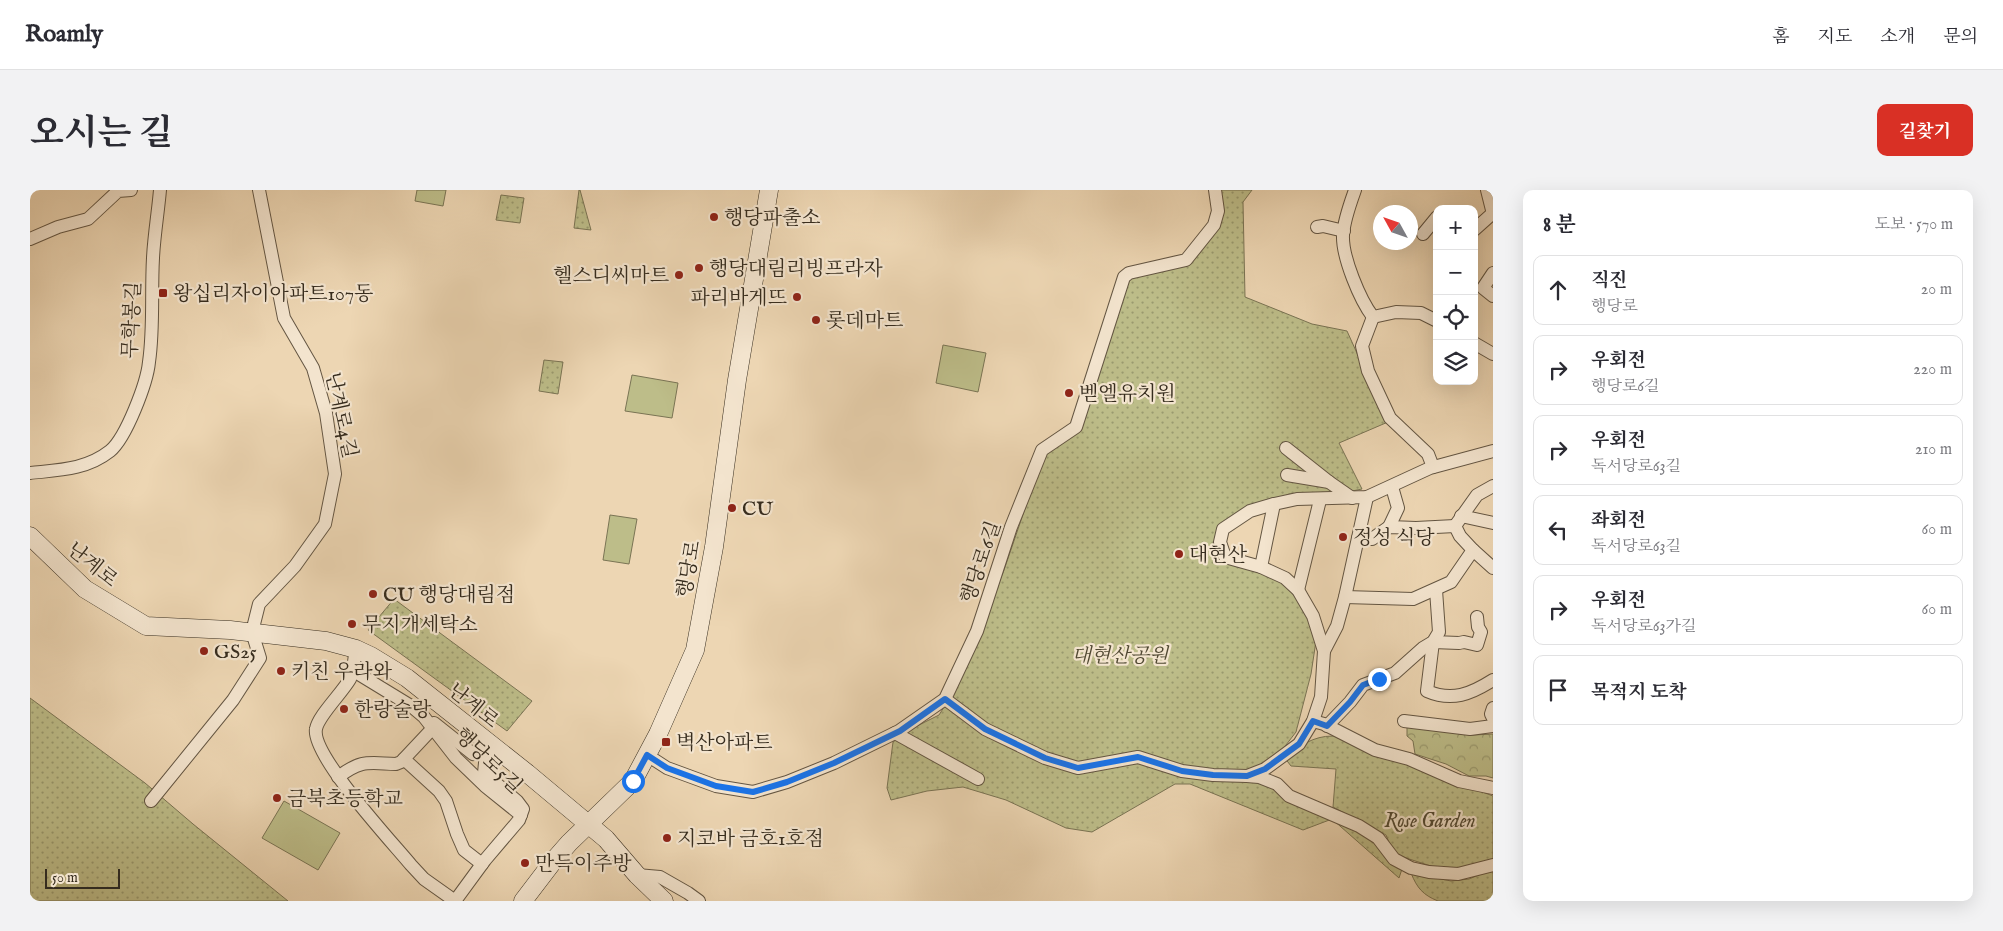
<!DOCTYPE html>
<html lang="ko">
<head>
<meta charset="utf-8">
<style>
	:root { --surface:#fff; --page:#f2f2f3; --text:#2b2b33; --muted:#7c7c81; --line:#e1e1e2; --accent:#d93025 }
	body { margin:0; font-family:"IM FELL English","Noto Serif KR",serif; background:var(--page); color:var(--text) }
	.controls { position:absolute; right:15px; top:15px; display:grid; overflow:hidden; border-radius:10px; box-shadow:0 5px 20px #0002 }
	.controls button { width:45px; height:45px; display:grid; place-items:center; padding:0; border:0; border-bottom:1px solid var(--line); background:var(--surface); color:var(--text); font:25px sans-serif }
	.compass { position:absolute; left:1343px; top:15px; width:45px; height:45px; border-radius:50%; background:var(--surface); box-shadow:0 5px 20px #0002; rotate:310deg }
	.scale { position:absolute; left:15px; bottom:12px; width:75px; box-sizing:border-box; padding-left:5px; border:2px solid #362c1e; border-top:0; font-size:14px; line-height:18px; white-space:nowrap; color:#362c1e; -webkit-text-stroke:4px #f3e4ce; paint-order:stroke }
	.stop { position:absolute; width:15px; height:15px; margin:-11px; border:4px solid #1a73e8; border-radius:50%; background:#fff }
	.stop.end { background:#1a73e8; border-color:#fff; box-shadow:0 1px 5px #0008 }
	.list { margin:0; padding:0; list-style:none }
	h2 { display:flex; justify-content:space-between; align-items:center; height:65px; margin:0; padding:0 20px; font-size:21px }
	h2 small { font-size:16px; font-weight:400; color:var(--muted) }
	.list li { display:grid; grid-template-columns:32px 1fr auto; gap:15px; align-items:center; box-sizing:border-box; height:70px; margin:0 10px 10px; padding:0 10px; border:1px solid var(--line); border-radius:10px }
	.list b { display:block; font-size:19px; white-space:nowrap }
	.list p { margin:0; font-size:16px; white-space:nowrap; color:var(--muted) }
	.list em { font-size:16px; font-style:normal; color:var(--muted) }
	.icon { flex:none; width:28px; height:28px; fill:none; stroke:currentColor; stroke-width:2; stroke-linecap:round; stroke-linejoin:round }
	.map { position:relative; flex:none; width:1463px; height:711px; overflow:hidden; border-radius:10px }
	header { display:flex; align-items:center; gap:30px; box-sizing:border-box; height:70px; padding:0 25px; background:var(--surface); border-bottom:1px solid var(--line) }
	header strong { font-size:24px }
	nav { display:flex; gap:28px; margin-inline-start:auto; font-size:18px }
	.intro { display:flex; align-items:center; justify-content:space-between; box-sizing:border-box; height:120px; padding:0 30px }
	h1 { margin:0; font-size:35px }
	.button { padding:12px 22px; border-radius:10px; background:var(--accent); color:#fff; font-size:18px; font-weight:700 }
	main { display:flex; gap:30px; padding:0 30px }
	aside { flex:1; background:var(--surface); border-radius:10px; box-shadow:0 5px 20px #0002 }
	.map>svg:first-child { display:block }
	.green { fill:#bdbd89; stroke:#7a7454 }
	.forest { fill:url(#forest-crowns); stroke:#7a7454 }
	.park { fill:url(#park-dots); stroke:#7a7454 }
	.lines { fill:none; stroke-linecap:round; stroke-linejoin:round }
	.minor-casing { stroke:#645643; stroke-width:14 }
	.secondary-casing { stroke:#362c1e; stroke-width:19 }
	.minor { stroke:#f3e4ce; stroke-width:12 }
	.secondary { stroke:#f3e4ce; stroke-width:18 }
	.route { stroke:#1a73e8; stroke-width:6 }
	.poi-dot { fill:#8f2418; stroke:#f3e4ce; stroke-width:2 }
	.labels { text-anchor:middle; stroke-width:4.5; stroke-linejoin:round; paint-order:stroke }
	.poi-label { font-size:20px; fill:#362c1e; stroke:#f3e4ce; text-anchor:start }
	.street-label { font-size:20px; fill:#362c1e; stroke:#f3e4ce }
	.park-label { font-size:20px; font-style:italic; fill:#514933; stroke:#f3e4ce }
</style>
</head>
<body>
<header>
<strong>Roamly</strong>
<nav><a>홈</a><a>지도</a><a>소개</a><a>문의</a></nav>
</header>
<div class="intro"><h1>오시는 길</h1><a class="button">길찾기</a></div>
<main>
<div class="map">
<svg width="1463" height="711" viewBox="0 0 1463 711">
	<defs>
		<pattern id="forest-crowns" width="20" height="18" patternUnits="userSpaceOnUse" patternTransform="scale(1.25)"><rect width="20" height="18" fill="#bdbd89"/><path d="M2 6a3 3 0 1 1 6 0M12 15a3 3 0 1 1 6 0" fill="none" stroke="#9a9a6f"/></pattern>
		<pattern id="park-dots" width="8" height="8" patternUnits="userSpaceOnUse" patternTransform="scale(1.25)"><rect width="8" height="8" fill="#bdbd89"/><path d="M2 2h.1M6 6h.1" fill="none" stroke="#9a9a6f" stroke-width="1.8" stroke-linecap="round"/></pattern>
	</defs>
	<rect width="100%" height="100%" fill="#edd6b3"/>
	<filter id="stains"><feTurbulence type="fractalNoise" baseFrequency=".004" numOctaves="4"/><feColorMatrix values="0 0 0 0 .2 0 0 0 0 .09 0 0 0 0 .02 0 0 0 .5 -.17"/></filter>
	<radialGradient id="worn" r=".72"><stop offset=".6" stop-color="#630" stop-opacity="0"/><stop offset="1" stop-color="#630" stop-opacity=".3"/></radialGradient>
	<!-- green -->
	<g class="green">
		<polygon points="387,0 416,0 413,16 385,11"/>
		<polygon points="913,155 956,163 948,202 906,193"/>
		<polygon points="602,185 648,193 642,228 595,221"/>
		<polygon points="580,325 607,329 599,374 573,370"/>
		<polygon points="254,611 310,643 288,680 232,648"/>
	</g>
	<!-- forest -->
	<polygon class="forest" points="1377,535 1443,545 1463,544 1463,588 1456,586 1439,586 1416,574 1385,564 1383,551 1377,546"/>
	<!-- park -->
	<g class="park">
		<polygon points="549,0 550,0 561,40 544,38"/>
		<path d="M1191 0H1222L1213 12 1215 107 1282 134 1317 141 1358 232 1309 253 1332 299 1303 305 1259 304 1192 335 1195 372 1228 379 1253 393 1265 403 1275 420 1286 451 1281 484 1266 542 1236 581 1258 608 1360 655 1356 645 1303 617 1306 579 1261 576 1254 567C1271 556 1282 546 1303 546L1463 606V671L1428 679H1410L1370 666 1375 670 1369 688 1302 629 1273 640 1160 594H1145L1062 642 1036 638 976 610 933 597 897 601 861 610 857 598 863 552 883 538 909 525 926 498 974 380 1013 266 1050 241 1098 90 1102 87 1156 74 1193 21Z"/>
		<polygon points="471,5 494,8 490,33 466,30"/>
		<polygon points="514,170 533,172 528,204 509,201"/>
		<polygon points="364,409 502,511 477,541 338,440"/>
		<polygon points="0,508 115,593 163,634 258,711 0,711"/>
		<path d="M1463 679V711H1408C1393 705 1387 698 1381 683L1421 691 1439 689Z"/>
	</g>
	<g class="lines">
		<!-- minor casing -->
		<g class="minor-casing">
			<g id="minor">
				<path d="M1325 0C1320 14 1314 30 1313 45 1312 67 1330 110 1343 127L1366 122 1391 123 1407 131"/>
				<polyline points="1457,0 1463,24"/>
				<polyline points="1287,37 1293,36 1314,41"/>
				<polyline points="1444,40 1463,23"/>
				<polyline points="1393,44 1407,27"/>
				<polyline points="0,49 28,37 58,29 88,1 101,0"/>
				<polyline points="1463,83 1453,98 1463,106"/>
				<polyline points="1343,127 1332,156 1338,181 1360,228 1398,264 1403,277"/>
				<polyline points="1444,153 1463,164"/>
				<polyline points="1256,258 1299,292"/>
				<path d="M0 283C28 280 56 280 80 261 96 248 117 193 119 172 124 138 121 103 123 68 124 46 128 23 130 0"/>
				<polyline points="1257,285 1299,292 1322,308"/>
				<polyline points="1431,326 1463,333"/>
				<polyline points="1425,336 1447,305 1463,296"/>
				<polyline points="1359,337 1368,318 1362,297"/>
				<polyline points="1328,348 1342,349 1359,337 1386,338 1425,336"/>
				<polyline points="1443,360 1463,378"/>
				<polyline points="1231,377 1244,314"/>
				<polyline points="1268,400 1290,310"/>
				<polyline points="1315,407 1383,409 1421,392 1443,360 1430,346 1425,336"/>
				<path d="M1447 427 1448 437 1451 442 1447 455 1434 452 1429 453 1403 452 1397 501C1422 512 1441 504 1463 490"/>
				<path d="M326 459C324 468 324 480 320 489 312 503 288 526 286 539 281 565 362 652 381 675L394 689 425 711"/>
				<polyline points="1294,461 1307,436 1315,407 1337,307"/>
				<polyline points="322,480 381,516 394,527 426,568 455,596 491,625"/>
				<polyline points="915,509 955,539 1015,568 1048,578 1108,567 1152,581 1183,585 1217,586 1235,579 1269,554 1283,531 1291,507 1294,461 1283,426 1268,400 1255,388 1231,377 1195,367 1190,352 1193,339 1220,321 1244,314 1267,309 1337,307 1400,278 1463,261"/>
				<polyline points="1463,518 1461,524 1463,528"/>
				<polyline points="1283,531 1294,534 1345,560 1379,569 1429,591 1463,598"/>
				<polyline points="1374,531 1440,539 1463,536"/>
				<polyline points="404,533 443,564 457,553"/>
				<polyline points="1297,536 1320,512 1333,495 1365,483 1393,458 1403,452 1409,442 1406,400"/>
				<polyline points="865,543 948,589"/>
				<polyline points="617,565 637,578 686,596 723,602 757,592 804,573 869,541 915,509 947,441 981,337 1012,260 1046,237 1094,87 1099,83 1156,70 1184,35 1188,21 1185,0"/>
				<polyline points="374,569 409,601 416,611 427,644 434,660 452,674"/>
				<polyline points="1217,586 1229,587 1247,594 1259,606 1329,636 1348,648 1364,669 1381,678 1399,682 1428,684 1463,675"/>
				<path d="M308 587C332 569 338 573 366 574L371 572 402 539"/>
				<polyline points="121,611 203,510 230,468 222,442 229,414 265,376 295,334 305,284 296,223 283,178 254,128 229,0"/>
				<polyline points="607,685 630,687 658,703 669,711"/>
				<polyline points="425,711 455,670 489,630 493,619 487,611 454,583 457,553"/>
			</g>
		</g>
		<!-- secondary casing -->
		<g class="secondary-casing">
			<g id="secondary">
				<polyline points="0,346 55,399 116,436 200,440 296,451 326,459 341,466 377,488 497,583 576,649 607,685 634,711"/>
				<polyline points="493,711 525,669 539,653 603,591 628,544 665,460 684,357 707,190 739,0"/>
			</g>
		</g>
		<!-- minor -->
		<use href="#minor" class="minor"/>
		<!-- secondary -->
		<use href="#secondary" class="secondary"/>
	</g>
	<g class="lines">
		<!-- route -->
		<polyline class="route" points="603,591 617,565 637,578 686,596 723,602 757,592 804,573 870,541 915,509 955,539 1015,568 1048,578 1108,567 1152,581 1183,585 1217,586 1235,579 1269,554 1283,531 1297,536 1320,512 1333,495 1349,489"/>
	</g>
	<!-- markers -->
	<g class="poi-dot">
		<circle cx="684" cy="27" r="5"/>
		<circle cx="669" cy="78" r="5"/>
		<circle cx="649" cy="85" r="5"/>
		<rect x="128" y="98" width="10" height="10" rx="2.5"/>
		<circle cx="767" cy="107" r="5"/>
		<circle cx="786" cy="130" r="5"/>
		<circle cx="1039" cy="203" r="5"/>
		<circle cx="702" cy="318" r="5"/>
		<circle cx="1313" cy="347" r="5"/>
		<circle cx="1149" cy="364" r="5"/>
		<circle cx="343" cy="404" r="5"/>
		<circle cx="322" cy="434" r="5"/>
		<circle cx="174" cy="461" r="5"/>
		<circle cx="251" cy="481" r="5"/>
		<circle cx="314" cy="519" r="5"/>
		<rect x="631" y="547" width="10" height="10" rx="2.5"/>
		<circle cx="247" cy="608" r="5"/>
		<circle cx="637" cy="648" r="5"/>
		<circle cx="495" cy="673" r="5"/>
	</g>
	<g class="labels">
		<!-- poi labels -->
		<g class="poi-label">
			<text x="694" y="34">행당파출소</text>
			<text x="679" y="85">행당대림리빙프라자</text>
			<text x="639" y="92" text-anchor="end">헬스디씨마트</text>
			<text x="143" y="110">왕십리자이아파트107동</text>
			<text x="757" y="114" text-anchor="end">파리바게뜨</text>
			<text x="796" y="137">롯데마트</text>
			<text x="1049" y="210">벧엘유치원</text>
			<text x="712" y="325">CU</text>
			<text x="1323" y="354">정성 식당</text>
			<text x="1159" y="371">대현산</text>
			<text x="353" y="411">CU 행당대림점</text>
			<text x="332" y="441">무지개세탁소</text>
			<text x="184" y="468">GS25</text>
			<text x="261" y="488">키친 우라와</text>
			<text x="324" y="526">한랑술랑</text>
			<text x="646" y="559">벽산아파트</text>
			<text x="257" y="615">금북초등학교</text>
			<text x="647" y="655">지코바 금호1호점</text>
			<text x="505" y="680">만득이주방</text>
		</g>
		<!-- street labels -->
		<g class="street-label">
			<text transform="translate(101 130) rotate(-87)" y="7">무학봉길</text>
			<text transform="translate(312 225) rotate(78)" y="7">난계로4길</text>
			<text transform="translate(950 372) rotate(-71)" y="7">행당로6길</text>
			<text transform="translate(63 374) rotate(39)" y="7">난계로</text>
			<text transform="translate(658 379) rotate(-80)" y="7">행당로</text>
			<text transform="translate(444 515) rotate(39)" y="7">난계로</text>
			<text transform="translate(459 570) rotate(44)" y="7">행당로5길</text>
		</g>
		<!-- park labels -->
		<g class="park-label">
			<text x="1090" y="472">대현산공원</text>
			<text x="1400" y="637">Rose Garden</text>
		</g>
	</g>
	<rect width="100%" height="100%" filter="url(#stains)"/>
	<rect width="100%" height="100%" fill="url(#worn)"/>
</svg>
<div class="controls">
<button>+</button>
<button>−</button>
<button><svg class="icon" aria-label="locate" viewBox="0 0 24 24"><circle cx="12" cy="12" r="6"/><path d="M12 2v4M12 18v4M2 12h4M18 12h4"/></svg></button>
<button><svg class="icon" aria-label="layers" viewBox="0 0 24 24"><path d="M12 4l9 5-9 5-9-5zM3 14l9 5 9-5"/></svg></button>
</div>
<svg class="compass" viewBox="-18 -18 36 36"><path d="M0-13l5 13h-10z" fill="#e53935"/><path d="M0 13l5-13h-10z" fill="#7c7c81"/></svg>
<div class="scale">50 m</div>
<div class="stop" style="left:603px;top:591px"></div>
<div class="stop end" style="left:1349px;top:489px"></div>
</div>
<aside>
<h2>8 분<small>도보 · 570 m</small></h2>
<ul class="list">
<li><svg class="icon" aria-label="ahead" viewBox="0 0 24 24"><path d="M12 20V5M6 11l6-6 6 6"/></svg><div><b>직진</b><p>행당로</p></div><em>20 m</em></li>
<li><svg class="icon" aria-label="right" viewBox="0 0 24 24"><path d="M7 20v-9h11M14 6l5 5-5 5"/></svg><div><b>우회전</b><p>행당로6길</p></div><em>220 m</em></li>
<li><svg class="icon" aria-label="right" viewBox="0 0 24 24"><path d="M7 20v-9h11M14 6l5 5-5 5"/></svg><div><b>우회전</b><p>독서당로63길</p></div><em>210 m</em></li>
<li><svg class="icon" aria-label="left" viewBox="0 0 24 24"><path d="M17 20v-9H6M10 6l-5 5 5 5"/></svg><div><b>좌회전</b><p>독서당로63길</p></div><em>60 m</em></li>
<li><svg class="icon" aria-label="right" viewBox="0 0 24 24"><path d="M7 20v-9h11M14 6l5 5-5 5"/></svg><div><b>우회전</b><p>독서당로63가길</p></div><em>60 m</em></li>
<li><svg class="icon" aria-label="arrive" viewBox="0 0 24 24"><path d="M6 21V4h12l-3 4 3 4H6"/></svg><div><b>목적지 도착</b></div></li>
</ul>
</aside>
</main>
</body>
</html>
